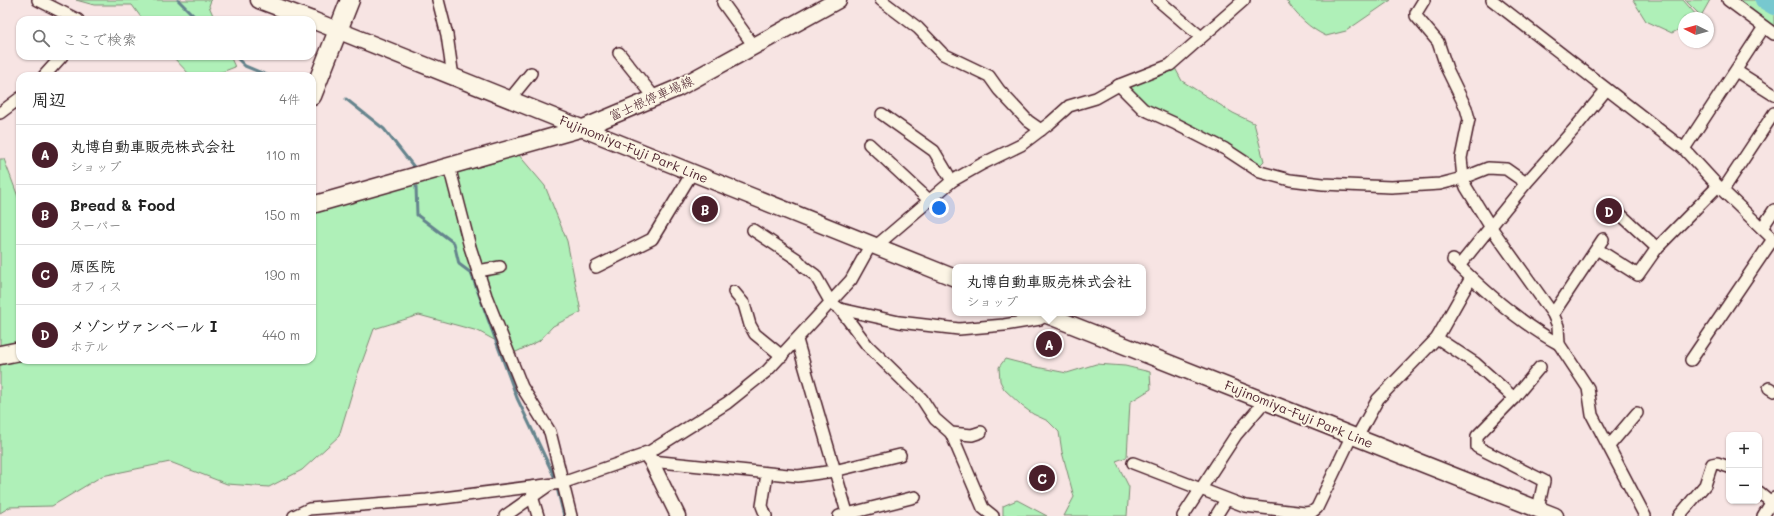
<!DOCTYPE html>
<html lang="ja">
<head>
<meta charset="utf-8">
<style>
	:root { --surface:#fff; --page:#f6f6f6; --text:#222; --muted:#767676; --line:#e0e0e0; --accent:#4a1f2b }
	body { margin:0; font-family:Mali,"Klee One",sans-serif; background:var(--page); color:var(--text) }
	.controls { position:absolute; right:12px; bottom:12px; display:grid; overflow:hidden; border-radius:8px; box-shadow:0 1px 3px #0004 }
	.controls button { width:36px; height:36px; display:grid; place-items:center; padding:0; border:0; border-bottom:1px solid var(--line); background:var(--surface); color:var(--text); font:20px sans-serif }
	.compass { position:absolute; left:1678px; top:12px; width:36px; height:36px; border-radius:50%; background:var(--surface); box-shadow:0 1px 3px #0004; rotate:275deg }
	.you { position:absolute; left:939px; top:208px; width:14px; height:14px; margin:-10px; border:3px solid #fff; border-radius:50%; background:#1a73e8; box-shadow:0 0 0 6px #1a73e833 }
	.badge { display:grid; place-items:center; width:26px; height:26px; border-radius:50%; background:var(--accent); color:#fff; font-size:13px; font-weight:700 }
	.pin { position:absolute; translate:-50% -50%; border:2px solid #fff; box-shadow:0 1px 4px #0006 }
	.popup { position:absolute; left:952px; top:264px; width:194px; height:52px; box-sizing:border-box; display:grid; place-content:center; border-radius:8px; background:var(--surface); filter:drop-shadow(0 1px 3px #0005); font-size:13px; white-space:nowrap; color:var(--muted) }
	.popup b { font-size:15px; color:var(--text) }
	.popup::after { content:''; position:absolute; left:50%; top:100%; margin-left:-8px; border:8px solid transparent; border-top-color:var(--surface) }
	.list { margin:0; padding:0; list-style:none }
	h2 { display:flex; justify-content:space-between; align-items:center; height:52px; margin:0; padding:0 16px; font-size:17px }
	h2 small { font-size:13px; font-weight:400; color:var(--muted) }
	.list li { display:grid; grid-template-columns:26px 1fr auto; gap:12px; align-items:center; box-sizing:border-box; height:60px; padding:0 16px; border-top:1px solid var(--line) }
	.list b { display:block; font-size:15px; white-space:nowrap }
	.list p { margin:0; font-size:13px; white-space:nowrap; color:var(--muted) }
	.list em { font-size:13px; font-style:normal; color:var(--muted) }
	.icon { flex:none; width:22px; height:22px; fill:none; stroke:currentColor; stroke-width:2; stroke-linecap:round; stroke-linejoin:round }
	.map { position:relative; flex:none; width:1774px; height:516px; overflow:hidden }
	.search { position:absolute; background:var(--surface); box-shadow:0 1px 3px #0004; left:16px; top:16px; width:300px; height:44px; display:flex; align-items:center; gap:10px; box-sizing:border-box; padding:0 14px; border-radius:12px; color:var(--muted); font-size:15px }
	.panel { position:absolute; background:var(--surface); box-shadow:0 1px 3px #0004; left:16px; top:72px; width:300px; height:292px; border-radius:12px }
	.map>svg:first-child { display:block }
	.green { fill:#aff0b8; stroke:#7c8872 }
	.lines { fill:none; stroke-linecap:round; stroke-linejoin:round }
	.stream { stroke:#65848d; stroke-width:3 }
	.river { stroke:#77c8cf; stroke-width:18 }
	.minor-casing { stroke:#4a1f2b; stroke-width:14 }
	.tertiary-casing { stroke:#4a1f2b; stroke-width:17 }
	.secondary-casing { stroke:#4a1f2b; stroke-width:19 }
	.trunk-casing { stroke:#4a1f2b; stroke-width:21 }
	.minor { stroke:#fcf5e5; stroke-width:11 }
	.tertiary { stroke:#fcf5e5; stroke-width:14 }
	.secondary { stroke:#fcf5e5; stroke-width:16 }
	.trunk { stroke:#fcf5e5; stroke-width:18 }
	.labels { text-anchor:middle; stroke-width:4; stroke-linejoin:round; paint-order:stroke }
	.street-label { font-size:13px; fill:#4a1f2b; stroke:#fcf5e5 }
</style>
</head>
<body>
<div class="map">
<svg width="1774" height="516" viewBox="0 0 1774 516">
	<rect width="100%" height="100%" fill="#f7e4e3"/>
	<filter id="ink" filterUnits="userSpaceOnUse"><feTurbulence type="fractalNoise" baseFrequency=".025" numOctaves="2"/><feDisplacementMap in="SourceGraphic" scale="8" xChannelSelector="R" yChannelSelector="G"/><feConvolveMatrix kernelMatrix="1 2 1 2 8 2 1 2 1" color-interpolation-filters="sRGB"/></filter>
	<g filter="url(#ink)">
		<!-- green -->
		<g class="green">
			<polygon points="76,0 211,0 209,6 215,20 143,20 132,5 94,5"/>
			<path d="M1286 0H1391L1346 31 1326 36C1309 28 1297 16 1286 0Z"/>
			<polygon points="1633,0 1683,0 1697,16 1696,18 1684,18 1684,27 1672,33 1646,21"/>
			<polygon points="1685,0 1710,0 1701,16"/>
			<polygon points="1739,0 1774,0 1774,26"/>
			<polygon points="172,56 230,56 235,67 222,72 191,76"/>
			<polygon points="1175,68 1182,81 1233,113 1254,123 1264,161 1258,167 1143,103 1128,87"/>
			<polygon points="518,154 545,186 567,241 581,312 553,326 539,341 516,352 478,331 419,315 374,329 357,376 339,436 302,470 269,487 227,484 170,462 102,476 52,506 10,507 0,513 0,159 4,159 20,202 20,360 312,360 312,214 404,187 497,162"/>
			<polygon points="1005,359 1036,367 1067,373 1096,364 1125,366 1150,372 1151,389 1130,402 1127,457 1116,461 1129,487 1127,516 1064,516 1074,497 1062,452 1059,432 1048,421 1033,414 1022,406 1004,389 1000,381 999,367"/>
			<polygon points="1017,500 1047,516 1003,516 1003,506"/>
		</g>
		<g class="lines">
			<!-- stream -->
			<g class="stream">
				<polyline points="178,0 198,20"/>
				<polyline points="235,56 245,66 269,76"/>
				<polyline points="346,99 384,129 414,167"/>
				<polyline points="416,187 417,215 454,243 459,264 471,273 517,398 554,476 564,516"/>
			</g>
			<!-- river -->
			<polyline class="river" points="1764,0 1774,6"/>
			<!-- minor casing -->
			<g class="minor-casing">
				<g id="minor">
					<polyline points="38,0 78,20"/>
					<polyline points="438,0 447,35 453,77"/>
					<polyline points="881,0 918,28 943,54 989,76 999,90 1028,121 1041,130"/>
					<polyline points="1158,0 1201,37"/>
					<polyline points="1424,0 1416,13 1416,16 1438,42 1447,69 1466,108 1469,119 1461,158 1463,178 1466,187 1490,226 1553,314 1558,326 1559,344 1588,388 1592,415 1645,516"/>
					<polyline points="1492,0 1684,149 1718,186 1774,240"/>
					<polyline points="1728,0 1774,34"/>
					<polyline points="723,3 754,46"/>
					<polyline points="619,53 655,98"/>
					<polyline points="1736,71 1774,95"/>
					<polyline points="44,76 62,56"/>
					<polyline points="1119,85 1143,109 1176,124 1225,149 1260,172 1290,180 1323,184 1391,187 1440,184 1463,178 1488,168 1506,169 1526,183 1575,128 1606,90"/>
					<polyline points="510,99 531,73"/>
					<polyline points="0,113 20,98"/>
					<polyline points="882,114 934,151 952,181"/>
					<polyline points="869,144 930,201"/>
					<polyline points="1684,149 1764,27"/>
					<polyline points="449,166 470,247 486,296 522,387 550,432 571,516"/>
					<polyline points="1723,190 1774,113"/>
					<polyline points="1619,213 1657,248"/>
					<polyline points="1762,228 1774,210"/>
					<polyline points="753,230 797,259 804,267 815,275 831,303 840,309 867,345 922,399 935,419 951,433 972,435 981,432"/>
					<polyline points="876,246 952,181 982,164 1021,145 1050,123 1069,106 1096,98 1119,85 1170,65 1244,0"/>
					<polyline points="1597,249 1638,275 1657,248 1718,186"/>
					<path d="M1453 260C1485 292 1520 323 1559 344"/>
					<polyline points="1459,266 1526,183"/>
					<polyline points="596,267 652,239 692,173"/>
					<polyline points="478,271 500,267"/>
					<polyline points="734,292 744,304 750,325 755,334 782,356"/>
					<polyline points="840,309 899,322 959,329 1004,325 1040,319 1046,315"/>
					<polyline points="1553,314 1603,239"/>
					<polyline points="1437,338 1475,363 1514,398"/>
					<polyline points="797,340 848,516"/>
					<polyline points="1691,360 1773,239"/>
					<polyline points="1769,388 1774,391"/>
					<polyline points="951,433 983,508 993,516"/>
					<polyline points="1357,437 1378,399 1437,338 1471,278"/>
					<polyline points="1609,446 1637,413"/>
					<polyline points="651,461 798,476 834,471 900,455"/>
					<polyline points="1133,463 1245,506 1305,513 1312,512 1317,508 1352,435"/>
					<polyline points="1759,492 1771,502"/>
					<polyline points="532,496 538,516"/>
					<polyline points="1538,509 1544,481 1477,447 1477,436 1514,398 1540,367"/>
					<polyline points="294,516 309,509 427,500 562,483 646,454 727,403 767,371 851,280 871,244"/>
					<polyline points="505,516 549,485"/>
					<polyline points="766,516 762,506 767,474"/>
					<polyline points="839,516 915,497"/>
					<polyline points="1183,516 1236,435 1260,407 1264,400"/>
					<polyline points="1216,516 1226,500"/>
					<polyline points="1679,516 1705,485 1712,464 1717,463 1729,467"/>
					<polyline points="1763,516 1774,498"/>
				</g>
			</g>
			<!-- tertiary casing -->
			<g class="tertiary-casing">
				<polyline id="tertiary" points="646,454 651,461 678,516"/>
			</g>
			<!-- secondary casing -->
			<g class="secondary-casing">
				<g id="secondary">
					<polyline points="259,0 312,20"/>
					<polyline points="312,20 955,278"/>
					<polyline points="312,205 583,128 678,88 838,0"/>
					<polyline points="1042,313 1555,516"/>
				</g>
			</g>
			<!-- trunk casing -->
			<g class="trunk-casing">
				<g id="trunk">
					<polyline points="312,96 350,0"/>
					<polyline points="0,355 20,351"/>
				</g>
			</g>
			<!-- minor -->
			<use href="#minor" class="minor"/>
			<!-- tertiary -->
			<use href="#tertiary" class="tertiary"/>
			<!-- secondary -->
			<use href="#secondary" class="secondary"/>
			<!-- trunk -->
			<use href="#trunk" class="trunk"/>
		</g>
	</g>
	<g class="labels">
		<!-- street labels -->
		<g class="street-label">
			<text transform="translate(651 98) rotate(-24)" y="5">富士根停車場線</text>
			<text transform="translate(634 149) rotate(22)" y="5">Fujinomiya-Fuji Park Line</text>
			<text transform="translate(1299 414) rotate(22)" y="5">Fujinomiya-Fuji Park Line</text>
		</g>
	</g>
</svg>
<div class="controls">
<button>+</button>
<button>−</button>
</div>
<svg class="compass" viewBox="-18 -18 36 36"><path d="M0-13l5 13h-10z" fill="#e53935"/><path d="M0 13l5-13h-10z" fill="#767676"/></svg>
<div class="you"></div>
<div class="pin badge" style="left:1049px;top:344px">A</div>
<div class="popup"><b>丸博自動車販売株式会社</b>ショップ</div>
<div class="pin badge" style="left:705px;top:209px">B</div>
<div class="pin badge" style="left:1042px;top:478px">C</div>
<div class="pin badge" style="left:1609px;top:211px">D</div>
<div class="search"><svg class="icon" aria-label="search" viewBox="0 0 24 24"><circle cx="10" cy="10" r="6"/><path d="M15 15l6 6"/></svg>ここで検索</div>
<section class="panel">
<h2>周辺<small>4件</small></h2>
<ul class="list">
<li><span class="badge">A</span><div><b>丸博自動車販売株式会社</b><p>ショップ</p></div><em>110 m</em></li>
<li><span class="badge">B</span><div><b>Bread &amp; Food</b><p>スーパー</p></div><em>150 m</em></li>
<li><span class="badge">C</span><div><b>原医院</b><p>オフィス</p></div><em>190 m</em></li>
<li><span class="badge">D</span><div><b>メゾンヴァンベール I</b><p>ホテル</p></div><em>440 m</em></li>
</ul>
</section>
</div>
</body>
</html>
